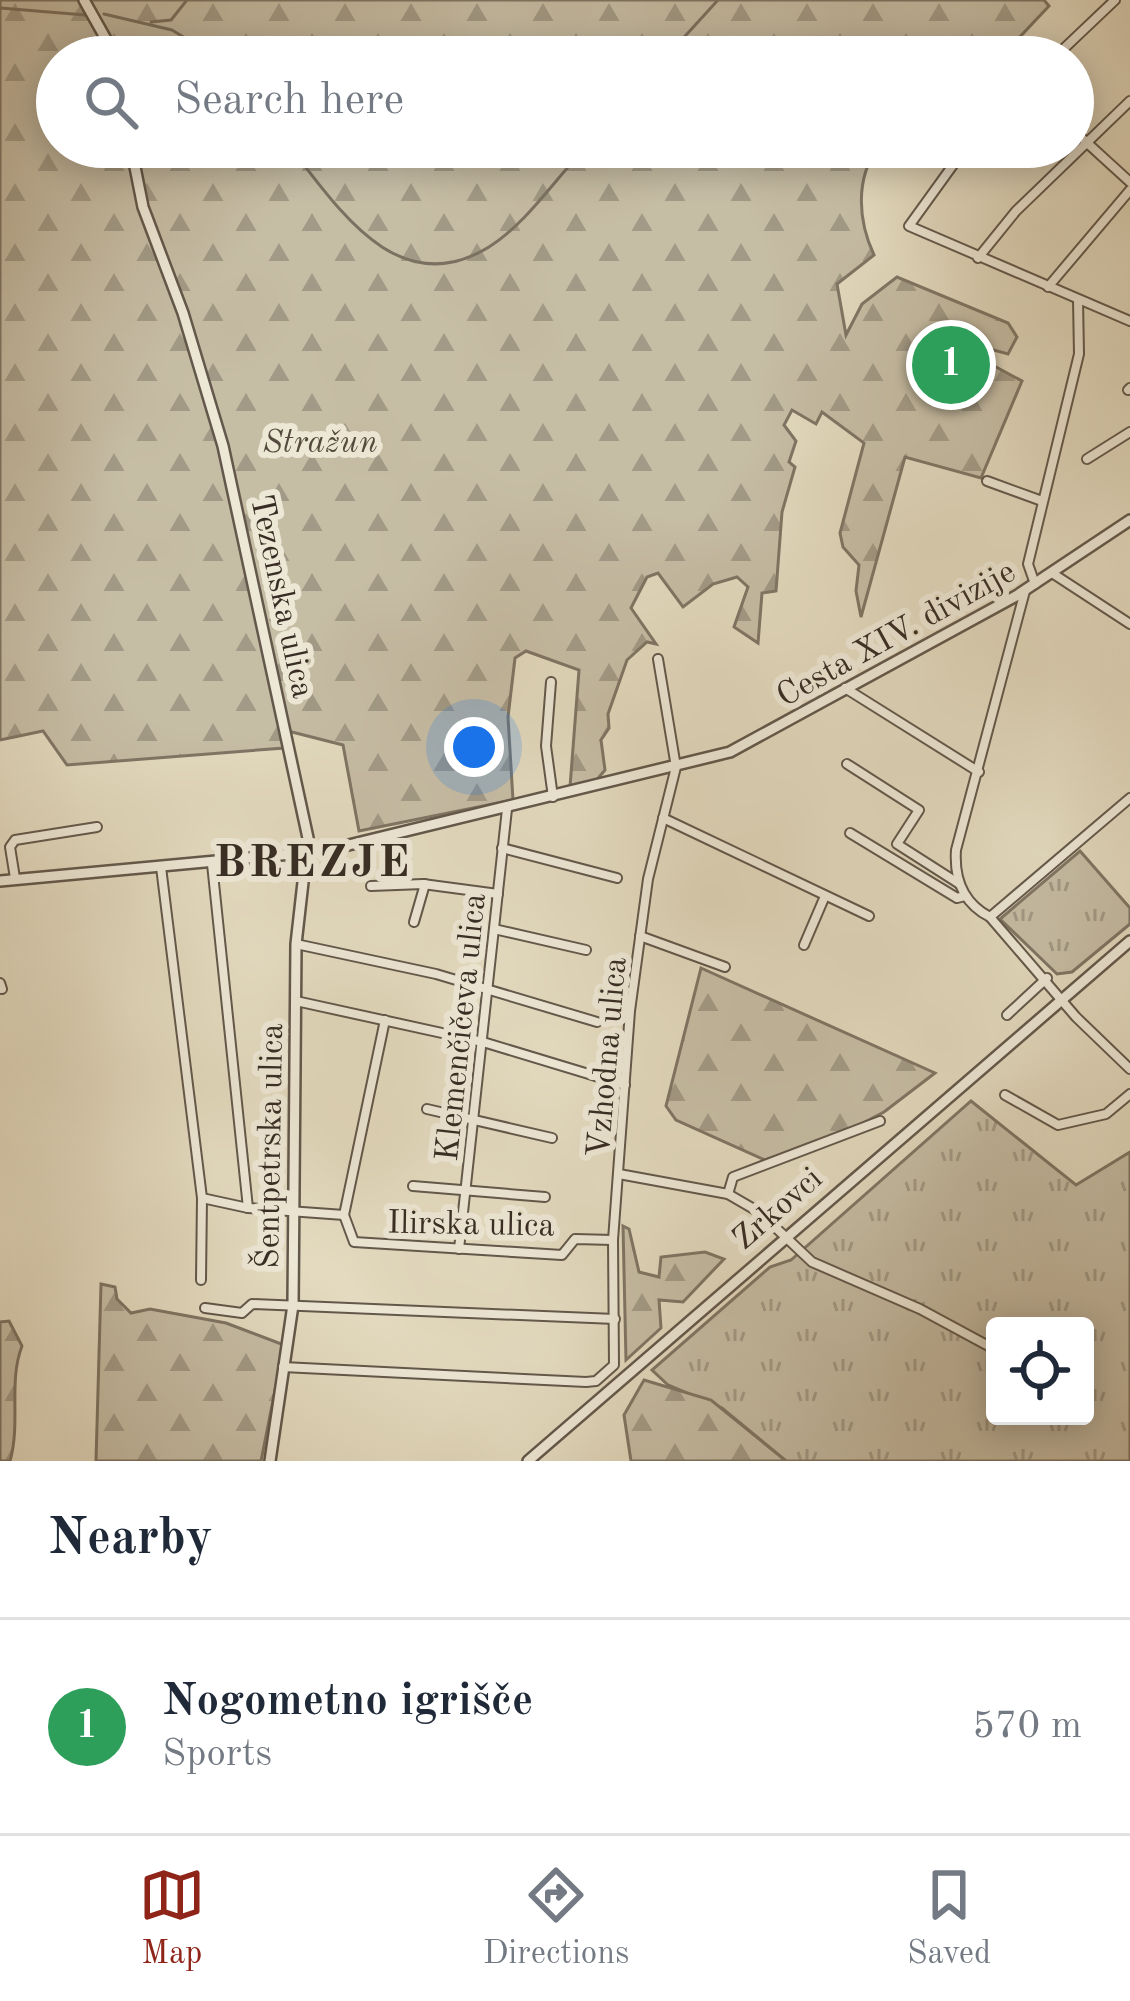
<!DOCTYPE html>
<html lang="en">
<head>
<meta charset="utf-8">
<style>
	:root { --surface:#fff; --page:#f2f2f3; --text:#1f2937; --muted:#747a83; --line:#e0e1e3; --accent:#8f2418 }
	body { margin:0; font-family:"Old Standard TT",serif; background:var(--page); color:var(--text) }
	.controls { position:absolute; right:36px; bottom:36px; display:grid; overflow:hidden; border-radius:12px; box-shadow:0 6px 30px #0003 }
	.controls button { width:108px; height:108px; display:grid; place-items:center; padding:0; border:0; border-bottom:3px solid var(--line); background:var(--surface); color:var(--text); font:60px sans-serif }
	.you { position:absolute; left:474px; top:747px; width:42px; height:42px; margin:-30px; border:9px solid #fff; border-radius:50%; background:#1a73e8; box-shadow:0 0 0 18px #1a73e833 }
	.badge { display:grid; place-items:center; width:78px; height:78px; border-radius:50%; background:var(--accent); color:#fff; font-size:39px; font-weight:700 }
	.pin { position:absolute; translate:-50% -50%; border:6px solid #fff; box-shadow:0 3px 12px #0006 }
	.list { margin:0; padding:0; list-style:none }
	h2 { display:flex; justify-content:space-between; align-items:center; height:156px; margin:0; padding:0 48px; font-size:51px }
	h2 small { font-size:39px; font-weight:400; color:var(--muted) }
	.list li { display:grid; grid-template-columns:78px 1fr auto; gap:36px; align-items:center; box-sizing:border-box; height:216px; padding:0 48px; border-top:3px solid var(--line) }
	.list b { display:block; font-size:45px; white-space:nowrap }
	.list p { margin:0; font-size:39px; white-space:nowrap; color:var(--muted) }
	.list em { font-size:39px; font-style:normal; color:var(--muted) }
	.icon { flex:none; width:66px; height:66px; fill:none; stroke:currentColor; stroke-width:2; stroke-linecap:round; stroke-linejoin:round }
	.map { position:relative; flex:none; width:1130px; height:1461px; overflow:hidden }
	.search { position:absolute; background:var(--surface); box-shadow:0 6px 30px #0003; left:36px; right:36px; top:36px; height:132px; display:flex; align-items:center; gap:30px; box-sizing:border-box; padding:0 42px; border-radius:66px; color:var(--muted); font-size:45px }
	.sheet { height:372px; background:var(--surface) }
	nav { display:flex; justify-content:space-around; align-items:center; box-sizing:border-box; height:168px; border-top:3px solid var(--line); background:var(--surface); font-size:33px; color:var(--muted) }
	nav a { display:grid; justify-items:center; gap:6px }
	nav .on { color:var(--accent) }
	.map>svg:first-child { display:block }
	.grass { fill:url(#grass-tufts); stroke:#7f7564; stroke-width:3; fill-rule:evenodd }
	.forest { fill:url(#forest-firs); stroke:#7f7564; stroke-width:3 }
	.garden { fill:#c6bda5; stroke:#7f7564; stroke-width:3 }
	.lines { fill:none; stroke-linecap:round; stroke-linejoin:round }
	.stream { stroke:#7c7161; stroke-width:3 }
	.minor-casing { stroke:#63584b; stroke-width:12 }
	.tertiary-casing { stroke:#63584b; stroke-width:14 }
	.minor { stroke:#ede7d5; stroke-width:8 }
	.tertiary { stroke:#ede7d5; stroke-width:9 }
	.labels { text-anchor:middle; stroke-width:12; stroke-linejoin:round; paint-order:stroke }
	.park-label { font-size:33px; font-style:italic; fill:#544a3e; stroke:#ede7d5 }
	.street-label { font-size:33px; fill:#382d24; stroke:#ede7d5 }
	.district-label { font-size:45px; font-weight:bold; letter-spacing:3px; fill:#382d24; stroke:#ede7d5 }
</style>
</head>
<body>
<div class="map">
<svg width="1130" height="1461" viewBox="0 0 1130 1461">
	<defs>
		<pattern id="grass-tufts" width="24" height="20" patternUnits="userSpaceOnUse" patternTransform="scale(3)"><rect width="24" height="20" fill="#c6bda5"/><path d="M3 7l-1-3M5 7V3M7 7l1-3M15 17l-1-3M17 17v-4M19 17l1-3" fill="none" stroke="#a29a86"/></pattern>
		<pattern id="forest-firs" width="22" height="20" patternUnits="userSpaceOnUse" patternTransform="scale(3)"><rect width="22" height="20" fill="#c6bda5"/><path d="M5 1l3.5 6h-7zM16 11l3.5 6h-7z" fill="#a29a86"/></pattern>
	</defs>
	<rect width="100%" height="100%" fill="#e3dabf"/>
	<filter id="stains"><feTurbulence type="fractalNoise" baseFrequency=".00167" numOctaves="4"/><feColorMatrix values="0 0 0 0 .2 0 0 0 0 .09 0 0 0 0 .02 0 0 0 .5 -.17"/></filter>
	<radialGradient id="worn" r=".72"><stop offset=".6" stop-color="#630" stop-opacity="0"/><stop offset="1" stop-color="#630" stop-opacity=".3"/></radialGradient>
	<!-- grass -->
	<g class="grass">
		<polygon points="1080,851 1130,908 1130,924 1072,972 1057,974 1000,919"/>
		<path d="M971 1101 1076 1185 1130 1152V1461H786L722 1408 668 1385 652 1370 770 1267 791 1260ZM995 1326H1085V1416H995Z"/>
	</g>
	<!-- forest -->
	<g class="forest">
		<path d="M0 0H1044L1049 6 1001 57H57V147H878C855 179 858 221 874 255L837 284 846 335 862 304 897 277 1008 323 1017 337 1008 354 983 347 972 352 927 339 913 359 959 389 973 383 985 361 1022 381 981 478 905 457 861 617 856 591 859 565 843 547 840 533 864 443 822 412 816 424 792 410 784 425 796 441 789 462 795 467 782 512 776 591 762 593 758 643 734 627 748 587 737 577 713 584 683 607 658 573 647 577 631 608 656 644 647 642 627 660 608 714 609 728 601 740 605 770 595 782 570 787 579 670 526 651 515 658 508 717 513 800 359 831 343 745 284 730V748L67 765 43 731 0 740Z"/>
		<polygon points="701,968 935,1073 884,1112 832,1139 765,1160 676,1120 666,1106"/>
		<polygon points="623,1226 629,1229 639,1272 659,1277 661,1257 705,1252 724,1259 683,1302 659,1300 661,1328 626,1360"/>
		<polygon points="101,1284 115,1287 117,1299 131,1313 150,1309 226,1323 284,1345 261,1461 96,1461"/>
		<path d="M9 1321 22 1346C8 1382 21 1423 10 1461H0V1322Z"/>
		<polygon points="644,1380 711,1400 786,1461 631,1461 624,1415"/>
	</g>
	<!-- garden -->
	<polygon class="garden" points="940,345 974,364 963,385 929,367"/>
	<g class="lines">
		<!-- stream -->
		<g class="stream">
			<polyline points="0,8 85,15"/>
			<polyline points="104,14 172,30 216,57"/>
			<polyline points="151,22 171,20 187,0"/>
			<polyline points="666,57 718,0"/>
			<path d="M290 147C338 208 398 303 489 247 526 224 556 178 586 147"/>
		</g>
		<!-- minor casing -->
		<g class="minor-casing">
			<g id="minor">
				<polyline points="1055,57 1115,0"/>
				<polyline points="1073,130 1130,182"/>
				<polyline points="966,147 909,226 1130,321"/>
				<polyline points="978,258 1016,211 1130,101"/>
				<polyline points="1048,287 1130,190"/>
				<polyline points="1128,390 1130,388"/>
				<polyline points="1087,459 1130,432"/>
				<polyline points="987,481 1042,501"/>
				<polyline points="1052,573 1130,624"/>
				<polyline points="1035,584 1028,564 1079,354 1078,300"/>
				<path d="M1025 591 956 850C954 879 963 903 990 917L1076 1017 1130 1069"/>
				<polyline points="551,682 546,746 553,797"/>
				<polyline points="845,688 979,772"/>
				<polyline points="847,764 919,810 897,844 958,883"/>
				<polyline points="663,818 869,916"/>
				<polyline points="850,833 957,898 965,896"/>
				<polyline points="502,848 617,878"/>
				<polyline points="212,864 248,1208"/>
				<polyline points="161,867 202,1198 201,1280"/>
				<polyline points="15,878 10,847 15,840 97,827"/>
				<polyline points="371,886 423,884 498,894"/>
				<polyline points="990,917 1130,798"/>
				<polyline points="414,922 425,884"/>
				<polyline points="494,929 586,950"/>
				<polyline points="640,936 725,967"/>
				<polyline points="296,944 436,974 597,1022"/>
				<polyline points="804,945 825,896"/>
				<polyline points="0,983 2,989"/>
				<polyline points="296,1001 483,1042 625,1085"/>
				<polyline points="1007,1015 1047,978"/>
				<polyline points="385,1020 344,1215 354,1242 562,1255 575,1239 613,1240"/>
				<polyline points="1005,1095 1058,1125 1106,1114 1130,1094"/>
				<polyline points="427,1109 552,1138"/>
				<polyline points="619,1174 728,1194 759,1212 812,1262 920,1309 994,1349"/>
				<polyline points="413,1186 545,1197"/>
				<polyline points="728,1194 733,1177 880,1121"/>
				<polyline points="202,1198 248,1208 344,1215"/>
				<polyline points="459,1249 507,809"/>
				<polyline points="205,1308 242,1313 252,1304 615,1319"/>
				<polyline points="283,1367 586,1382 596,1381 614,1365 613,1240 630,1011 648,879 676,767 658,659"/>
			</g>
		</g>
		<!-- tertiary casing -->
		<g class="tertiary-casing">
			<g id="tertiary">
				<polyline points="84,0 116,57"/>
				<polyline points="131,147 143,207 183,313 223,446 308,838 296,944 293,1305 270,1461"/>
				<polyline points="0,881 324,851 730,752 1016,596 1130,520"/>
				<polyline points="528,1461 1130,941"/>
			</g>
		</g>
		<!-- minor -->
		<use href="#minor" class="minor"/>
		<!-- tertiary -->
		<use href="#tertiary" class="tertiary"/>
	</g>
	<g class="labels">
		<!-- park labels -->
		<g class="park-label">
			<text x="320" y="452">Stražun</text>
		</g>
		<!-- street labels -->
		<g class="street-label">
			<text transform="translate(284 596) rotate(78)" y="12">Tezenska ulica</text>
			<text transform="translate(895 632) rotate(-29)" y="12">Cesta XIV. divizije</text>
			<text transform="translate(459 1027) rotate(-84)" y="12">Klemenčičeva ulica</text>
			<text transform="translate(605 1057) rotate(-85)" y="12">Vzhodna ulica</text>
			<text transform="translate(268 1146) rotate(-89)" y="12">Šentpetrska ulica</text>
			<text transform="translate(776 1207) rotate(-41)" y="12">Zrkovci</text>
			<text transform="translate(471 1222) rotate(1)" y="12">Ilirska ulica</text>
		</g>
		<!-- district labels -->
		<g class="district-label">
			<text x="313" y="876">BREZJE</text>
		</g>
	</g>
	<rect width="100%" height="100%" filter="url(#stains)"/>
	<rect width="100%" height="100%" fill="url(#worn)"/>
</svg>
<div class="controls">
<button><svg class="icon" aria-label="locate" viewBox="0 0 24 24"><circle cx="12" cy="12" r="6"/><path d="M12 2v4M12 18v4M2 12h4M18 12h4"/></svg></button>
</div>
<div class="you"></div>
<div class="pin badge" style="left:951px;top:365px;background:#2e9e5b">1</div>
<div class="search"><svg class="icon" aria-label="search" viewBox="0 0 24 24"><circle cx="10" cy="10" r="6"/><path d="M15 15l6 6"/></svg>Search here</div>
</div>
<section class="sheet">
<h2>Nearby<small></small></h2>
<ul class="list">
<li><span class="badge" style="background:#2e9e5b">1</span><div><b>Nogometno igrišče</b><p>Sports</p></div><em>570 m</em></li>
</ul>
</section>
<nav>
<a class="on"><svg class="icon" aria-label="map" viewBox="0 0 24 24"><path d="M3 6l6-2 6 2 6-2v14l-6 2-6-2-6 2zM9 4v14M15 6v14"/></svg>Map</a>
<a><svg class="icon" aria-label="directions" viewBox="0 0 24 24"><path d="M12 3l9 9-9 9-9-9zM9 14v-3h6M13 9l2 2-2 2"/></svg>Directions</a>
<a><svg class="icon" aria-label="saved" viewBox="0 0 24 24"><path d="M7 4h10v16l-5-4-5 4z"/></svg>Saved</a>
</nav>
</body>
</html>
